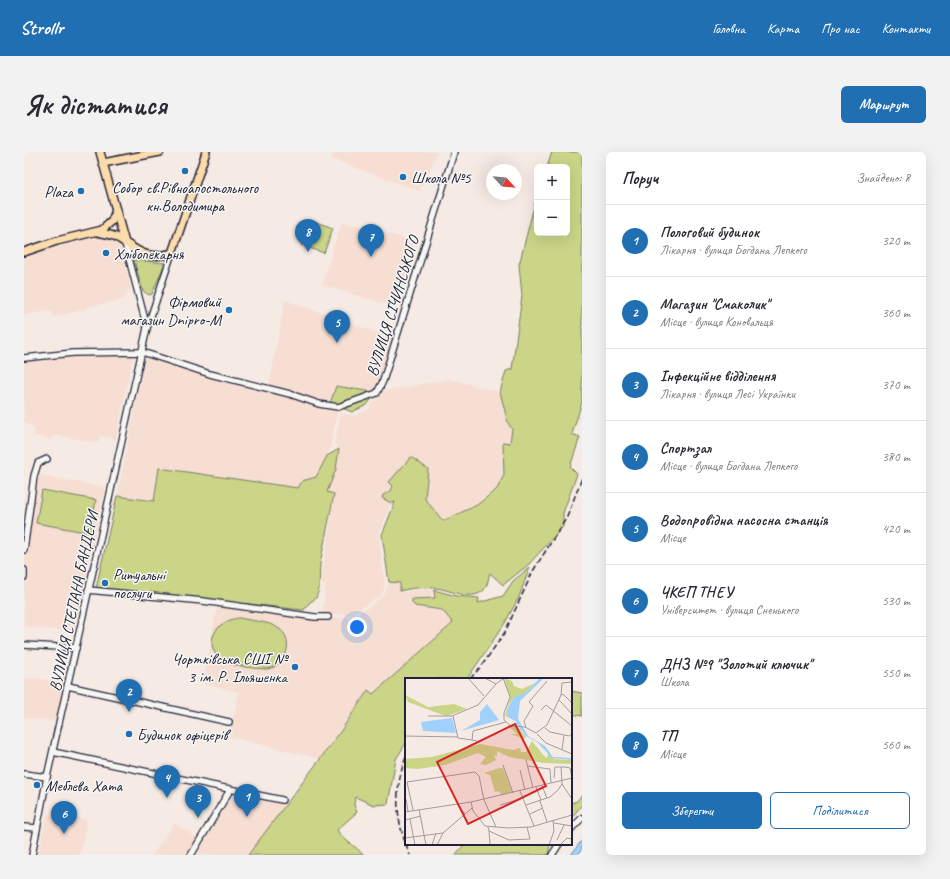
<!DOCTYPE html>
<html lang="uk">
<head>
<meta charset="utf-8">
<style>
	:root { --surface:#fff; --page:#f2f2f3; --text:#2b2b33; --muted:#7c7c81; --line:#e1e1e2; --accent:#1f6fb2 }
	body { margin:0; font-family:Caveat,sans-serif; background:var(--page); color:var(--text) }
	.controls { position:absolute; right:12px; top:12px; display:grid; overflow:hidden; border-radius:6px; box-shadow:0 4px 16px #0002 }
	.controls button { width:36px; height:36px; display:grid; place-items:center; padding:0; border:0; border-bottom:1px solid var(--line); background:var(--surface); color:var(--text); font:20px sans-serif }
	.compass { position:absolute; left:462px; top:12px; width:36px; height:36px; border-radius:50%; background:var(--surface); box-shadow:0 4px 16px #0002; rotate:116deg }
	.you { position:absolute; left:333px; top:475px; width:14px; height:14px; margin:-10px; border:3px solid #fff; border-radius:50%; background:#1a73e8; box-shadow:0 0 0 6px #1a73e833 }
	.badge { display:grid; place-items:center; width:26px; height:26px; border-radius:50%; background:var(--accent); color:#fff; font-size:13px; font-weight:700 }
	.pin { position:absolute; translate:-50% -33px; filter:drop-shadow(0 1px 2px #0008) }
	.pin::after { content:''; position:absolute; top:21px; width:14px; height:12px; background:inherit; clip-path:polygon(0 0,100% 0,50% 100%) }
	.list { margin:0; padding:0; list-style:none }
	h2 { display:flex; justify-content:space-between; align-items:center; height:52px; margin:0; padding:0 16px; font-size:17px }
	h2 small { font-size:13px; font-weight:400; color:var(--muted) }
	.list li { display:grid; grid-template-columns:26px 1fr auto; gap:12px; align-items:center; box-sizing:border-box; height:72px; padding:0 16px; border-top:1px solid var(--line) }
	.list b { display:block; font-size:15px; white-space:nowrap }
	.list p { margin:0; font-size:13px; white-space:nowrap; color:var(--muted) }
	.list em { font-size:13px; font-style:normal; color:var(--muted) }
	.actions { display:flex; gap:8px; padding:12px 16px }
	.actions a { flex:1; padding:9px 0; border:1px solid var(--accent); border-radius:6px; text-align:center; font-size:14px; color:var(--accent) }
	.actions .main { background:var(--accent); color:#fff }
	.map { position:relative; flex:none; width:558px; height:703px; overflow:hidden; border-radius:6px }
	header { display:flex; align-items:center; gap:24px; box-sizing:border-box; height:56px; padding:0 20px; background:var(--accent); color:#fff }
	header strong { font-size:19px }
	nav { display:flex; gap:22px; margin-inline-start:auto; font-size:14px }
	.intro { display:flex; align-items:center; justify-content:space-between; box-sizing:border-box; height:96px; padding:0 24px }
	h1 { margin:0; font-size:28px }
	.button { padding:10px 18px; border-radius:6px; background:var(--accent); color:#fff; font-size:14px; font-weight:700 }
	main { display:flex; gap:24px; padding:0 24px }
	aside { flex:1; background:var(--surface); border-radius:6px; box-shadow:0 4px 16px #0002 }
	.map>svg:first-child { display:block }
	.built { fill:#f6ded3 }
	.green { fill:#cad588; stroke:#767c62 }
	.water { fill:#9fd1fc; stroke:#6d8baf }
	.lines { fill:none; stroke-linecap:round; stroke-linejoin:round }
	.minor-casing { stroke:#22223b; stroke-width:8 }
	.major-casing { stroke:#22223b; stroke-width:10 }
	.minor { stroke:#f6f6f2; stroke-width:5.5 }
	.major { stroke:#fddcac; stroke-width:7 }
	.rail { stroke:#22223b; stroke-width:1.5; stroke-dasharray:6 3; stroke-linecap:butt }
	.poi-dot { fill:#1f6fb2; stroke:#f6f6f2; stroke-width:1.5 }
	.labels { text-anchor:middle; stroke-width:3; stroke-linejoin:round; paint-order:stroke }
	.poi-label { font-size:16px; fill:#22223b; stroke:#f6f6f2; text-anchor:start }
	.street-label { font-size:16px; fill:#22223b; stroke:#f6f6f2 }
	.inset-road { fill:none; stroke:#a19ba0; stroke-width:1 }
	.view { fill:#d62828; fill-opacity:0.15; stroke:#d62828; stroke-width:2 }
	.inset-edge { fill:none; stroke:#22223b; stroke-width:2 }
</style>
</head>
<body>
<header>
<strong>Strollr</strong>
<nav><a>Головна</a><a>Карта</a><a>Про нас</a><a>Контакти</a></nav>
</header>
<div class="intro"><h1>Як дістатися</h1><a class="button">Маршрут</a></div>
<main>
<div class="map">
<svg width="558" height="703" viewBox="0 0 558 703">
	<rect width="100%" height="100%" fill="#f6ebe4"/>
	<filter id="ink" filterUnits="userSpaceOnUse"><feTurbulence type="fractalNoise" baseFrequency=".025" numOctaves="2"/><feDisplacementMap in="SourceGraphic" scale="8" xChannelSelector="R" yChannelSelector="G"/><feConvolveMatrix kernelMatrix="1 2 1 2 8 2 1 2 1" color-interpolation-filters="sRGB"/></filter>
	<g filter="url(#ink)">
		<!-- built -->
		<g class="built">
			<polygon points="309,0 413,0 396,39 307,7"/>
			<polygon points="320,70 391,89 371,155 298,133 316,74"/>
			<polygon points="79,84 90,86 96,91 107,136 99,148 64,155 62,157 30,165 27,159 0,163 0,103 39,94 43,91 52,88"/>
			<polygon points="261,148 369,186 351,240 312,234 306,252 245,234"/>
			<polygon points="84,202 109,202 92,287 76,284 74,291 37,284 29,284 27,288 11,284 10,276 0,270 0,208"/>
			<polygon points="121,205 313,257 314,259 297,339 135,316 130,349 93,344"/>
			<polygon points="425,227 476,240 484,271 488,277 486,291 479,290 480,323 477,330 473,337 453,353 419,369 401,347 404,317 387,305 365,330 369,334 367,339 359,343 358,346 367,351 355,384 361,434 358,443 327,462 295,464 299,458 301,433 297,432 310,342 303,340 312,317 315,297 310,291 317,261 330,264 346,257 346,253 360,239"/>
			<polygon points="14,323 81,335 50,480 0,474 0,435 2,422 0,407"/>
			<polygon points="365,430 376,430 377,441 391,438 410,438 411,446 393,446 391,454 418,458 429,471 349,542 344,538 297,607 205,585 215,540 179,532 193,455 225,457 301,467 329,464 346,455 360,443"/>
			<polygon points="0,526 42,529 33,569 0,566"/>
			<polygon points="208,639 264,651 224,703 170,703"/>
			<polygon points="23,662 63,668 56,703 14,703"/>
			<polygon points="150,671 174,686 164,703 128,703"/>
		</g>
		<!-- green -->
		<g class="green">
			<path d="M528 0H558V250L548 282 556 285 546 315 553 322 539 361V375L505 412 479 433 466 421C464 426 464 434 460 438 447 451 424 436 410 436 398 435 387 436 376 439V431L365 430 358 383 371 350 367 351 358 346 359 343 367 339 369 334 365 330 387 305 404 317 401 347 419 369 453 353 473 337 480 323 479 290 486 291 488 277 484 271 476 240 482 219 488 217 498 144 495 113 513 42V81H543V15H523Z"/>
			<polygon points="287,68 309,76 300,101 277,93"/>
			<polygon points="110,108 141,111 128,142 125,143 119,139"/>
			<path d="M312 234 349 240C336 246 321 255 306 252Z"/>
			<polygon points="349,245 343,253 328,260 318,256"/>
			<polygon points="315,297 312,317 303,340 310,342 296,412 295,437 292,446 285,451 280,458 72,436 93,344 130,349 135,316 274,336 278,329 292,325 303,304"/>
			<polygon points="18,338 72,348 66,381 12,371"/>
			<path d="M506 415 495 445 481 471 443 527H382V591L372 607 364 652 350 653 331 645 330 653 333 660 313 678C319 689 332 693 339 703H224L314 583 344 538 349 542 429 471 418 458 391 454 388 451V447L411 446 410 438 432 444 455 446 454 451 479 444 489 429Z"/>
			<path d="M216 466C227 469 244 469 254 476 272 487 262 515 243 517 232 517 206 514 198 508 177 493 192 467 216 466Z"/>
			<polygon points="547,539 558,541 558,564 547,562"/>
			<polygon points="558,643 558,653 547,666 547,651 553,649"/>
			<polygon points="441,692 526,692 524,703 431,703"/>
		</g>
		<!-- water -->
		<polygon class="water" points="558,688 558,697 554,703 547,703"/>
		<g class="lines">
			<!-- minor casing -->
			<g class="minor-casing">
				<g id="minor">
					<polyline points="101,91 123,176"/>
					<polyline points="0,206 49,201 118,200 186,222 266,242 295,252 314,255 353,241 359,229 430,0"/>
					<polyline points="0,398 10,324 14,311 23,307"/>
					<polyline points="0,418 0,425"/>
					<polyline points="64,438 179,449 291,465 304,465"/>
					<polyline points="0,493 52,496"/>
					<polyline points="44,534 205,570"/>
					<polyline points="29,600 258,648"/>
					<polyline points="0,622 23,625"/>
					<polyline points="0,675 13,676"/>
					<polyline points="547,677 558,666"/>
					<polyline points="8,703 23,625 123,176 148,101"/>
					<polyline points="167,703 206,638"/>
					<polyline points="528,703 535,692"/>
				</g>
			</g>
			<!-- major casing -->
			<g class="major-casing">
				<g id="major">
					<polyline points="76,0 101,91"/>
					<polyline points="79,11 136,0"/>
					<path d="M73 80C79 82 88 82 94 86 113 98 122 109 148 101L182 0"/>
					<polyline points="0,100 33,89 78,78 88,69 92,58"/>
				</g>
			</g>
			<!-- minor -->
			<use href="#minor" class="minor"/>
			<!-- major -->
			<use href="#major" class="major"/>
			<!-- rail -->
			<g class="rail">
				<polyline points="446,527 459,512 481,480 509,419 543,365 558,326"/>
				<path d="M382 605C369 639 372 671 386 703"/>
			</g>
		</g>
	</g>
	<!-- markers -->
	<g class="poi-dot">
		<circle cx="161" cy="19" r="4"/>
		<circle cx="379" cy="25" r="4"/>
		<circle cx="57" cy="39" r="4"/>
		<circle cx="82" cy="101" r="4"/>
		<circle cx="205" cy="158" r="4"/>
		<circle cx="81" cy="431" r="4"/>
		<circle cx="271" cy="515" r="4"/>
		<circle cx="105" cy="582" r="4"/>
		<circle cx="13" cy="633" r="4"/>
	</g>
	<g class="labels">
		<!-- poi labels -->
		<g class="poi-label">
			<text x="387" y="31">Школа №5</text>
			<text x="161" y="41" text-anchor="middle">Собор св.Рівноапостольного<tspan x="161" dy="18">кн.Володимира</tspan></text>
			<text x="49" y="45" text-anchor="end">Plaza</text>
			<text x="90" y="107">Хлібопекарня</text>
			<text x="197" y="155" text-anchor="end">Фірмовий<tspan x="197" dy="18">магазин Dnipro-M</tspan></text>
			<text x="89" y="428">Ритуальні<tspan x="89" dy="18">послуги</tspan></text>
			<text x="263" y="512" text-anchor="end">Чортківська СШІ №<tspan x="263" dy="18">3 ім. Р. Ільяшенка</tspan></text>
			<text x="113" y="588">Будинок офіцерів</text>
			<text x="21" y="639">Меблева Хата</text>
		</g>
		<!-- street labels -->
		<g class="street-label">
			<text transform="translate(368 154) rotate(-73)" y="6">ВУЛИЦЯ СІЧИНСЬКОГО</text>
			<text transform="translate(49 449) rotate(-78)" y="6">ВУЛИЦЯ СТЕПАНА БАНДЕРИ</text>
		</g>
	</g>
	<!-- overview -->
	<g transform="translate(381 526)">
		<rect width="167" height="167" fill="#f6ebe4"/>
		<path d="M99 0 107 3 109 8 117 11 130 5 119 16 109 19 102 31 103 40 100 37 105 20ZM0 17 23 29 49 26 62 31 42 38 35 36 3 24ZM102 47 114 50 121 59 119 61 106 56H112ZM127 63 139 78 142 80 143 75 149 81 167 82V86L139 85 104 79 92 73V78L89 77 91 82 81 87 75 86 81 79 73 75 40 87 13 91 0 90V81L27 79 75 66 108 72 115 70 116 74H121ZM95 90H98L107 114 96 117 94 113 90 114 85 97 79 95Z" fill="#cad588"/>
		<path d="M139 0 115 23 113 41 123 58 140 68 148 79 167 80V82L147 80 132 64 121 58 113 48 107 46 112 44 103 39 102 32 109 19 120 15 134 1ZM82 26 94 42 56 53 75 42V34ZM47 40 51 55 18 53 16 44Z" fill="#9fd1fc"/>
		<path class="inset-road" d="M63 0 79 18M80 0 91 6 99 0M98 0 105 19 99 35V42L106 48 120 49 131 55 142 47 156 17 157 5 167 4M156 17 158 16 167 25M154 22 167 36M136 32 141 27 167 48M23 38H47L73 27 91 6M48 38 53 60 67 62M121 50 119 43 128 28 124 24 142 3M140 50 145 54 164 58 167 56M132 56 141 65 167 76M0 58 53 59M72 63 67 62 68 53 101 44M157 72 159 57M121 82 128 110M98 87 108 115M122 88 145 91 146 105M115 92 120 112M149 100 150 89H160L165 90 167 100M157 106 167 121M137 108 142 120M131 109 136 122M115 113 129 148M1 121 3 133M135 123 142 144M66 124 167 100M52 126 60 136M95 127 118 120M121 127 145 119 153 112 157 106 156 89M14 131 21 167M8 132 2 104 70 94 74 98 79 122 91 149M0 134 66 124 68 133 80 148 103 150 126 149 167 137M125 136 138 130M5 141 10 167M0 142 16 138M149 145 167 148M83 149 84 153 104 162 125 161 122 149M0 160 38 155M152 162 159 147M27 167 31 155M32 167 38 155 67 130M82 167 85 166 84 153M144 167 149 153 148 142M155 167 162 160 167 161"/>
		<path class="view" d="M110 46 141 108 63 146 32 84Z"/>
		<rect width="167" height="167" class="inset-edge"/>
	</g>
</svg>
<div class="controls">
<button>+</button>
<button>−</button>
</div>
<svg class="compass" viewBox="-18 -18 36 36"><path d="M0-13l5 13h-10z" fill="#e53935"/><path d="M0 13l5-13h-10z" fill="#7c7c81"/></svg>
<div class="you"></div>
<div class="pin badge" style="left:223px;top:665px">1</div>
<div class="pin badge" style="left:105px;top:560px">2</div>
<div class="pin badge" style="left:174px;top:666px">3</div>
<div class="pin badge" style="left:143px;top:646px">4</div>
<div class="pin badge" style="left:313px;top:191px">5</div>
<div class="pin badge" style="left:40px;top:682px">6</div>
<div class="pin badge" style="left:347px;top:105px">7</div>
<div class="pin badge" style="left:284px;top:100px">8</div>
</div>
<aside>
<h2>Поруч<small>Знайдено: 8</small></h2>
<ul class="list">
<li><span class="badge">1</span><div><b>Пологовий будинок</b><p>Лікарня · вулиця Богдана Лепкого</p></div><em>320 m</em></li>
<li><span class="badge">2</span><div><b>Магазин &quot;Смаколик&quot;</b><p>Місце · вулиця Коновальця</p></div><em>360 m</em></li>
<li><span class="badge">3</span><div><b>Інфекційне відділення</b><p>Лікарня · вулиця Лесі Українки</p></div><em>370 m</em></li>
<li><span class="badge">4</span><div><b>Спортзал</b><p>Місце · вулиця Богдана Лепкого</p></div><em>380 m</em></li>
<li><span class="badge">5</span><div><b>Водопровідна насосна станція</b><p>Місце</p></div><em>420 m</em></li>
<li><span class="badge">6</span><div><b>ЧКЕП ТНЕУ</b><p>Університет · вулиця Сненького</p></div><em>530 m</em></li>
<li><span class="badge">7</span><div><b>ДНЗ №9 &quot;Золотий ключик&quot;</b><p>Школа</p></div><em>550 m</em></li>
<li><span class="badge">8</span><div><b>ТП</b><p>Місце</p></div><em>560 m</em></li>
</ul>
<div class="actions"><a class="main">Зберегти</a><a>Поділитися</a></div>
</aside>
</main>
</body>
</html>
